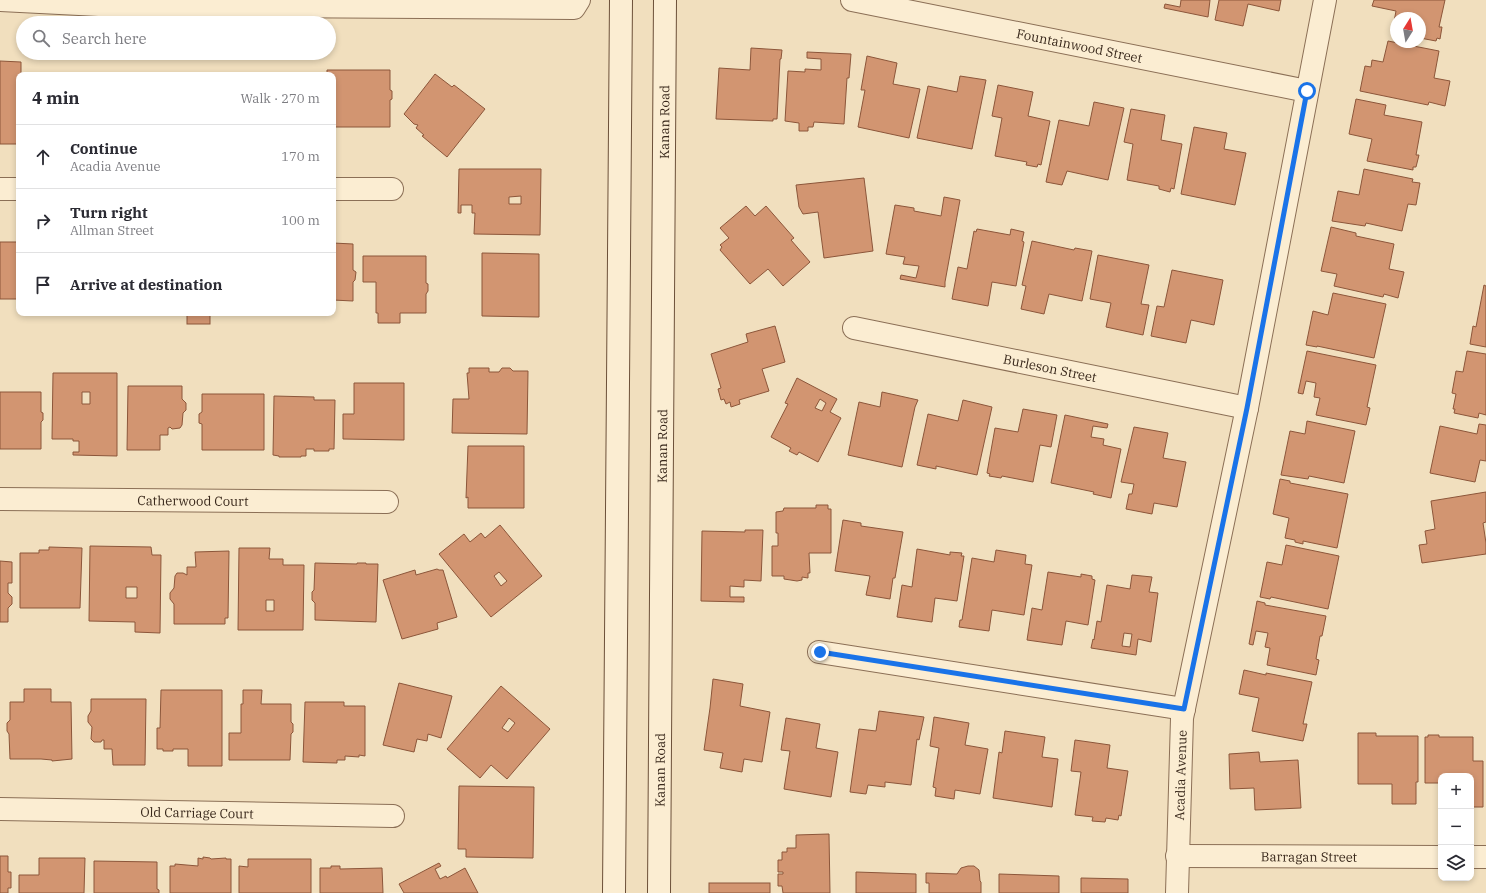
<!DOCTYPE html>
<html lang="en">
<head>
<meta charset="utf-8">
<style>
	:root { --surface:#fff; --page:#f2f2f3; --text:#2b2b33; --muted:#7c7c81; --line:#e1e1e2 }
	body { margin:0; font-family:"IBM Plex Serif",serif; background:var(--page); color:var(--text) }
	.controls { position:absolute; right:12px; bottom:12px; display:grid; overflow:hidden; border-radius:8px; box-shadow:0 2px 6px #0003 }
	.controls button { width:36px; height:36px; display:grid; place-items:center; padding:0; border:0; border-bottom:1px solid var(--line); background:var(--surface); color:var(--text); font:20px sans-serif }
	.compass { position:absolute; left:1390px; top:12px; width:36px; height:36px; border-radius:50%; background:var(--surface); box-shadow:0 2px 6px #0003; rotate:11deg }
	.stop { position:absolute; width:12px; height:12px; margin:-9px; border:3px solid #1a73e8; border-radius:50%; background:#fff }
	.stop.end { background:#1a73e8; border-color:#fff; box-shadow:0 1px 4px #0008 }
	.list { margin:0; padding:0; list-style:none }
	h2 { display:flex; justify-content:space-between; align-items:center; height:52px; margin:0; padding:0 16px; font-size:17px }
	h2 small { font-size:13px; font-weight:400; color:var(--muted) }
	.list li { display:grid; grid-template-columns:26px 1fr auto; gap:12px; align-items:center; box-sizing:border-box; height:64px; padding:0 16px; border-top:1px solid var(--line) }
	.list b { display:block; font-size:15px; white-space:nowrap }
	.list p { margin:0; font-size:13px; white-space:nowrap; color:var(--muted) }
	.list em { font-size:13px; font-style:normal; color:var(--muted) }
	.icon { flex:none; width:22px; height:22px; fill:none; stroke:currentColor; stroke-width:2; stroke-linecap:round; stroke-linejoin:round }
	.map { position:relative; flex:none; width:1486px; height:893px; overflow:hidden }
	.search { position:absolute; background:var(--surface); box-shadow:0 2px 6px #0003; left:16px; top:16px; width:320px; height:44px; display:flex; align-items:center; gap:10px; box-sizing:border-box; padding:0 14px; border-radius:22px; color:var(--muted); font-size:15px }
	.panel { position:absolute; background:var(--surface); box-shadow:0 2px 6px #0003; left:16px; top:72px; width:320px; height:244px; border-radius:8px }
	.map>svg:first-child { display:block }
	.building { fill:#d29571; stroke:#8c563a; fill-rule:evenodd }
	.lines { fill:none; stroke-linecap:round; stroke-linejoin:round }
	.street-casing { stroke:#8b6f56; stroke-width:24 }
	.secondary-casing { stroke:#6c5039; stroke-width:24 }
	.street { stroke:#fbedd2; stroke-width:22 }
	.secondary { stroke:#fbedd2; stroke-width:22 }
	.route { stroke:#1a73e8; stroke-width:5 }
	.labels { text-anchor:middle; stroke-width:3.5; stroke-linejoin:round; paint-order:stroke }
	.street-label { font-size:13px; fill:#39281b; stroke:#f8eace }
</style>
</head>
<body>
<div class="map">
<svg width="1486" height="893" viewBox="0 0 1486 893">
	<rect width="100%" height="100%" fill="#f1dfbe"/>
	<!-- building -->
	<g class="building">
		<polygon points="1181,0 1210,0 1208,17 1164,8 1165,4 1180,7"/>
		<polygon points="1219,0 1281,0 1279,11 1248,4 1243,26 1215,20"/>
		<polygon points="1374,0 1445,0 1439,27 1442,27 1440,39 1437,38 1436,41 1420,38 1420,18 1396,18 1396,33 1392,32 1396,11 1372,6"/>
		<polygon points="1388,41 1439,51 1434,78 1450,81 1445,106 1429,102 1428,105 1360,91 1365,66 1371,67 1372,60 1383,62"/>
		<polygon points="751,48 782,50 781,59 780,59 777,119 773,119 773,121 716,119 719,68 750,70"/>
		<polygon points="807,52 851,54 849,78 847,78 844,124 814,122 813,127 808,127 808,131 799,131 799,123 785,121 788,71 805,72 805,69 821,70 821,59 807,58"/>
		<polygon points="867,56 897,63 893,84 920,89 909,138 858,127 865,90 861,90"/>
		<polygon points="0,61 21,62 21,75 19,75 19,144 0,144"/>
		<polygon points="327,70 390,70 390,90 392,91 392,99 390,100 390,127 333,127 333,75 327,75"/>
		<polygon points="435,74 452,87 454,85 485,109 447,157 422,136 424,135 416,128 418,125 414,124 404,114"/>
		<polygon points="960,76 986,80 972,149 917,138 928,86 957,92"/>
		<polygon points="998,85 1033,92 1028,116 1050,121 1041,165 1038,164 1037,167 1026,165 1027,162 995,156 1002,118 992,116"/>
		<polygon points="1356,99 1386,105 1384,115 1422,122 1416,155 1419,155 1416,167 1413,167 1413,170 1367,161 1372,139 1349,134"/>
		<polygon points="1094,102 1124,108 1108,180 1067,171 1062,185 1046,182 1059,120 1089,126"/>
		<polygon points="1131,109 1165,115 1161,140 1182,144 1174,189 1171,188 1170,192 1159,189 1159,186 1127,180 1133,144 1124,142"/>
		<polygon points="1194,127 1227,133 1224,149 1246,153 1235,205 1181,194"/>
		<path d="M459 169H541L540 235 474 234 475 213H472V205H461V213H458ZM521 196V204H509V197Z"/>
		<polygon points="1364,169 1413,179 1412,182 1420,183 1416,205 1408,204 1402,231 1366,223 1365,226 1332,221 1338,191 1359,195"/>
		<polygon points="864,178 873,251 824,258 818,212 803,214 799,207 796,185"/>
		<polygon points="944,197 960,200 945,282 945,287 900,279 901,275 916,278 919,266 903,264 905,257 886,254 895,205 914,208 914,211 941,216"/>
		<polygon points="746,206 755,216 766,206 794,238 791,240 810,262 783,286 768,269 750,284 720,250 722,247 720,245 729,238 720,228"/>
		<polygon points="1331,227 1356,233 1356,236 1394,244 1389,269 1404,272 1398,298 1384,294 1383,297 1334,286 1337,274 1321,271"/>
		<polygon points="977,229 1010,235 1011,229 1024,232 1022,241 1024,242 1016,286 992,282 988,306 952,299 958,267 967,269 974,231 976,232"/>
		<polygon points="1032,241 1074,250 1075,248 1092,251 1082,301 1049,294 1044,314 1021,309 1026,286 1022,285"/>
		<rect x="0" y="242" width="19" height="57"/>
		<polygon points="333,243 353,244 353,270 356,272 355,280 353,282 353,301 333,300"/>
		<polygon points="482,253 539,254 539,317 482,316"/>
		<polygon points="1098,255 1149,265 1141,304 1149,305 1143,335 1106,327 1111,303 1090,299"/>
		<polygon points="363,256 426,256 426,283 428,284 428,291 426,294 426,313 400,313 400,323 378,323 378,313 376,313 376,282 363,282"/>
		<polygon points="1172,270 1223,280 1214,325 1191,320 1186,343 1151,336 1157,306 1164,307"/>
		<polygon points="1484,285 1486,286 1486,347 1470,344 1473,326 1476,327"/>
		<polygon points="1333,293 1386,304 1374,358 1317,346 1317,347 1306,345 1313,311 1328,315"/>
		<rect x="187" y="313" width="23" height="11"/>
		<polygon points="775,326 785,362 762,369 769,391 739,400 740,404 731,407 730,402 726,404 724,399 721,400 718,389 721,388 711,354 748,342 746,334"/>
		<polygon points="1307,351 1376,365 1367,407 1370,408 1366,425 1316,415 1320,398 1314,397 1316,383 1306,381 1303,394 1298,393"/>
		<polygon points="1467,351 1486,354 1486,415 1479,413 1478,418 1454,413 1455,409 1453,409 1456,394 1452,393 1456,371 1463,372"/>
		<polygon points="469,368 489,368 489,372 499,372 502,368 510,368 513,371 528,371 527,434 452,433 453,399 469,399 467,373 469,373"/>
		<path d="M53 373H117V456L73 455V452H79V441H73V439H52ZM82 392H90V404H82Z"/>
		<path d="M797 378 837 399 830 412 841 418 818 462 799 452 797 455 789 451 791 448 771 437 788 404 785 403ZM820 399 826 403 822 411 815 408Z"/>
		<polygon points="354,383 404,383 404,440 343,439 343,414 354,414"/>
		<polygon points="128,386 182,386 182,399 186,403 186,410 183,413 182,425 180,428 172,429 170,427 168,428 168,435 160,435 160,450 127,450"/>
		<polygon points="0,392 41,392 41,412 43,413 43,420 41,422 41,449 0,449"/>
		<polygon points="882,392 918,400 915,407 902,467 848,455 859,402 880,407"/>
		<polygon points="202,394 264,394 264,450 202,450 202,424 199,423 199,414 202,412"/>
		<polygon points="274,396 314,397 314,400 335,400 334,449 329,449 329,451 314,451 314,449 306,449 306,456 301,456 301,457 279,457 279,456 273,455"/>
		<polygon points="963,400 992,407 977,475 936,466 936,469 917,465 928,414 958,421"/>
		<polygon points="1023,409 1057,415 1051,447 1040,445 1033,482 1002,476 1001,478 989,476 990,474 987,473 995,428 1018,432"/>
		<polygon points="1065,415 1108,424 1107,428 1093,426 1091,437 1104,439 1103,445 1121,449 1111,498 1093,494 1094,492 1051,483"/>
		<polygon points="1307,421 1355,431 1344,483 1309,476 1308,479 1281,475 1290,431 1305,434"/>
		<polygon points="1479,424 1486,425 1486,461 1480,460 1475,482 1430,473 1440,426 1477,434"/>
		<polygon points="1134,427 1168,433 1163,458 1186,462 1177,507 1154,503 1152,514 1126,509 1129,494 1132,494 1134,484 1121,482"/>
		<polygon points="468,446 524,446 524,508 468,508 468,497 466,498"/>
		<polygon points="1280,479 1290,481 1290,483 1348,494 1337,548 1303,541 1303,544 1295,542 1295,540 1285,538 1289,518 1273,514"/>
		<polygon points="1486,492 1486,522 1483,523 1486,543 1486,554 1422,563 1419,545 1427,544 1425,531 1435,529 1431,501"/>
		<polygon points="816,505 828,505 828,509 831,509 831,553 809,553 810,573 808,573 808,578 802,577 802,580 797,581 784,579 784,576 772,576 772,546 778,546 778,533 776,533 776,512 783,511 784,508 816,508"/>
		<polygon points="843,520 861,523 861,526 903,532 895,578 893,578 890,599 866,595 870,576 835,571"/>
		<path d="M500 525 542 576 491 617 439 554 464 534 470 542 481 533 485 538ZM499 572 507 581 501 586 494 576Z"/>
		<polygon points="745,530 763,530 761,581 744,580 744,587 730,586 730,597 744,597 744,602 701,601 702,531 745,532"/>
		<polygon points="1286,545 1339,556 1328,609 1271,597 1270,599 1260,597 1267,562 1282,565"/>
		<path d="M90 546 151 547 152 555H161L160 633 135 632V622L89 621ZM126 587H137V598H126Z"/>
		<polygon points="49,547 82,548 80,608 20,608 20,553 39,553 39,550 49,550"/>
		<path d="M239 548H270L269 559H283V565H304L303 630H238ZM266 600H274V611H266Z"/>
		<polygon points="917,549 950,555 950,552 962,553 961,556 964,556 957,601 935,598 932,622 897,617 902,585 912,587"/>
		<polygon points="996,550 1026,555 1025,564 1032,565 1024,615 992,610 989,631 959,627 960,620 962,620 972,558 994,562"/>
		<polygon points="229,551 228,618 225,618 225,624 174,624 174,604 170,599 170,593 174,588 175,576 177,573 183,573 187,575 187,567 196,567 195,552"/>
		<polygon points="0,561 12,562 12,583 8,583 8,593 12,597 12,604 8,608 8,622 0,622"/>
		<polygon points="315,563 357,564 357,563 366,563 366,564 378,564 376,622 315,620 315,603 312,600 312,592 314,590"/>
		<polygon points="437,569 439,570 443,570 457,617 437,623 438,629 402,639 383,580 415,570 416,575"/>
		<polygon points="1048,572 1081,577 1081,574 1092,576 1092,579 1095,580 1088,625 1066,621 1062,645 1027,640 1032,608 1042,610"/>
		<path d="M1132 575 1152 577 1149 592 1158 593 1151 642 1138 639 1136 655 1091 648 1093 639 1094 640 1097 621 1101 622 1107 585 1130 589ZM1124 633 1132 634 1130 647 1122 646Z"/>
		<polygon points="1257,601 1265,603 1265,605 1326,616 1322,636 1320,636 1316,659 1319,660 1316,675 1267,665 1270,648 1265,647 1268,633 1256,631 1253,645 1249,644"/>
		<polygon points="1244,670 1266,675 1266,673 1312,682 1303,724 1307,724 1303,741 1252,731 1259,698 1239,694"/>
		<polygon points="713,679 743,684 740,706 770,712 762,762 744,759 742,772 720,768 723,753 704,750 710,708"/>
		<polygon points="399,683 452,696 441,738 428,734 427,741 417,739 414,752 383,745"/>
		<path d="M501 686 550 729 507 779 491 765 480 778 447 749ZM509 718 515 723 508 732 502 728Z"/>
		<polygon points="24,689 51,689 51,702 71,702 72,759 52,761 52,760 41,759 10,759 9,734 7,731 7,723 10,720 10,702 24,702"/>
		<polygon points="161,690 222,690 222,766 188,766 188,749 173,749 173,751 163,751 163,749 157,749 157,728 160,728"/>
		<polygon points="243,690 262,690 261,704 291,704 291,722 293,724 293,732 291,734 290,760 229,760 229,733 241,733 241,704 243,704"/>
		<polygon points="91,699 146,699 145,765 113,765 112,749 104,749 104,740 102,740 101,742 94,742 91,739 92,727 88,722 88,716 91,711"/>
		<polygon points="305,702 344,702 344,706 365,706 365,756 359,755 359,757 345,756 345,760 337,760 337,763 303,762"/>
		<polygon points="879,711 924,717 919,740 917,739 911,785 885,782 885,787 868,785 866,794 850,792 859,729 876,731"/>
		<polygon points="934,717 969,723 965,745 988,749 980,794 955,790 954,799 935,796 936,788 933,787 939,748 930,746"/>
		<polygon points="786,718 820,724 816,748 838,752 831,797 784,789 790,751 781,750"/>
		<polygon points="1005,731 1045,737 1042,757 1058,759 1052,807 993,798 999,752 1002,753"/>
		<polygon points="1358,733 1376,733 1376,736 1418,736 1418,782 1416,782 1416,804 1392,804 1392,784 1358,784"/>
		<polygon points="1428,735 1439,735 1439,737 1473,737 1473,761 1483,761 1483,807 1471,807 1471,776 1441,776 1441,783 1425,783 1425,737 1428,737"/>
		<polygon points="1075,740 1110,745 1107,768 1128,771 1121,816 1119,815 1118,820 1106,818 1105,822 1092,821 1093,817 1075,815 1081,772 1071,771"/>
		<polygon points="1259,752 1260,762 1298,760 1301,808 1255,810 1254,788 1230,789 1229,754"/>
		<polygon points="459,786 534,787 533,858 466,857 466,849 458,849"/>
		<polygon points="829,834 830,893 783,893 782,886 778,886 778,874 783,874 783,872 778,872 778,860 782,860 782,852 787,852 787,848 796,848 796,835"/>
		<polygon points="0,856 8,856 8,872 11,872 11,888 8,888 8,893 0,893"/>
		<polygon points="203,857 210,858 211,859 226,858 226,859 231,859 231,893 170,893 170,866 175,866 175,864 198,866 198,858 203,859"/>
		<polygon points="39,858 85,858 84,893 19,893 19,875 39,875"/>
		<polygon points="248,859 311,859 311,893 239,893 239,866 248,867"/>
		<polygon points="94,861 157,862 157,889 159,890 159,893 94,893"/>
		<polygon points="439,863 441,866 435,869 440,879 446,876 447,878 465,868 478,893 404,893 399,884"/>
		<polygon points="331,866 340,866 340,869 382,868 383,893 320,893 320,868 331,868"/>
		<polygon points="968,866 974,866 979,870 980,881 981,882 981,893 929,893 929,883 926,883 926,873 957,874 961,868"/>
		<polygon points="856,872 916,874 916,893 856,893"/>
		<polygon points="999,874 1059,876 1059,893 999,893"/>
		<polygon points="1081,878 1128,879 1128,893 1081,893"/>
		<rect x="709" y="883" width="61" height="10"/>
	</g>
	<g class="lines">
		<!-- street casing -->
		<g class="street-casing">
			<g id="street">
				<polyline points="0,0 99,5 574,8 579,0"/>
				<path id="s1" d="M852 0 1307 91"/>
				<polyline points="0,189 19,189"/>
				<polyline points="333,189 392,189"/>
				<path id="s2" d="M854 328 1247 408"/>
				<path id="s3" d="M0 499 387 502"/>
				<polyline points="819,652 1184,709"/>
				<path id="s4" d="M0 809 393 816"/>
				<path id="s5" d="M1177 856 1441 857"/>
				<polyline points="1471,857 1486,857"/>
				<path id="s6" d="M1177 893 1182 718 1247 408 1325 0"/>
			</g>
		</g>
		<!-- secondary casing -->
		<g class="secondary-casing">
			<g id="secondary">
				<polyline points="614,893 621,0"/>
				<path id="s7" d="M659 893 665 0"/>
			</g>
		</g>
		<!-- street -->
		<use href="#street" class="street"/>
		<!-- secondary -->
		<use href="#secondary" class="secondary"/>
	</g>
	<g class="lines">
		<!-- route -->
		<polyline class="route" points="820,652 1184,709 1247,408 1307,91"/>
	</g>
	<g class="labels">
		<!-- street labels -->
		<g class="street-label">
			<text dy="5" stroke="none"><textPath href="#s1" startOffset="232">Fountainwood Street</textPath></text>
			<text dy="5" stroke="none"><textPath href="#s7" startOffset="771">Kanan Road</textPath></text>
			<text dy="5" stroke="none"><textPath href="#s2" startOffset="200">Burleson Street</textPath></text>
			<text dy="5" stroke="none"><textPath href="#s7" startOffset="447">Kanan Road</textPath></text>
			<text dy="5" stroke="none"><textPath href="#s3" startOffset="193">Catherwood Court</textPath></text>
			<text dy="5" stroke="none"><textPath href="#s7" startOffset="123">Kanan Road</textPath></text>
			<text dy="5" stroke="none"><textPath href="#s6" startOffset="118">Acadia Avenue</textPath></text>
			<text dy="5" stroke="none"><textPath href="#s4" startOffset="197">Old Carriage Court</textPath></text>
			<text dy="5" stroke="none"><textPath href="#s5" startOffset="132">Barragan Street</textPath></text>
		</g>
	</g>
</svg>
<div class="controls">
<button>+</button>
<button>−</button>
<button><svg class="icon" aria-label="layers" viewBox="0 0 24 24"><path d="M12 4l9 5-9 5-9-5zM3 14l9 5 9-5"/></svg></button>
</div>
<svg class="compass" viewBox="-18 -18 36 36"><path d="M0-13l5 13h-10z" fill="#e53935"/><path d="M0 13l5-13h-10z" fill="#7c7c81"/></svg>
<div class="stop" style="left:1307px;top:91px"></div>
<div class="stop end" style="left:820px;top:652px"></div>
<div class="search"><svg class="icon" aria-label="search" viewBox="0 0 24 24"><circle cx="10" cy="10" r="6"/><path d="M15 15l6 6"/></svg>Search here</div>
<section class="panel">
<h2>4 min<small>Walk · 270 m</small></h2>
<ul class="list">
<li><svg class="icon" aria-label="ahead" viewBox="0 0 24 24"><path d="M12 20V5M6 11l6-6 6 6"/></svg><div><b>Continue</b><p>Acadia Avenue</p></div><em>170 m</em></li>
<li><svg class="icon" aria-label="right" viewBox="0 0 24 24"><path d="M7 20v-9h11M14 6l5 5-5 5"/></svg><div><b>Turn right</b><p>Allman Street</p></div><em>100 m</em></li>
<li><svg class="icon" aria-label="arrive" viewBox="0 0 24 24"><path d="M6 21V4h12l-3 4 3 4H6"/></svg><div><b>Arrive at destination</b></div></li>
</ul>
</section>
</div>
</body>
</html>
